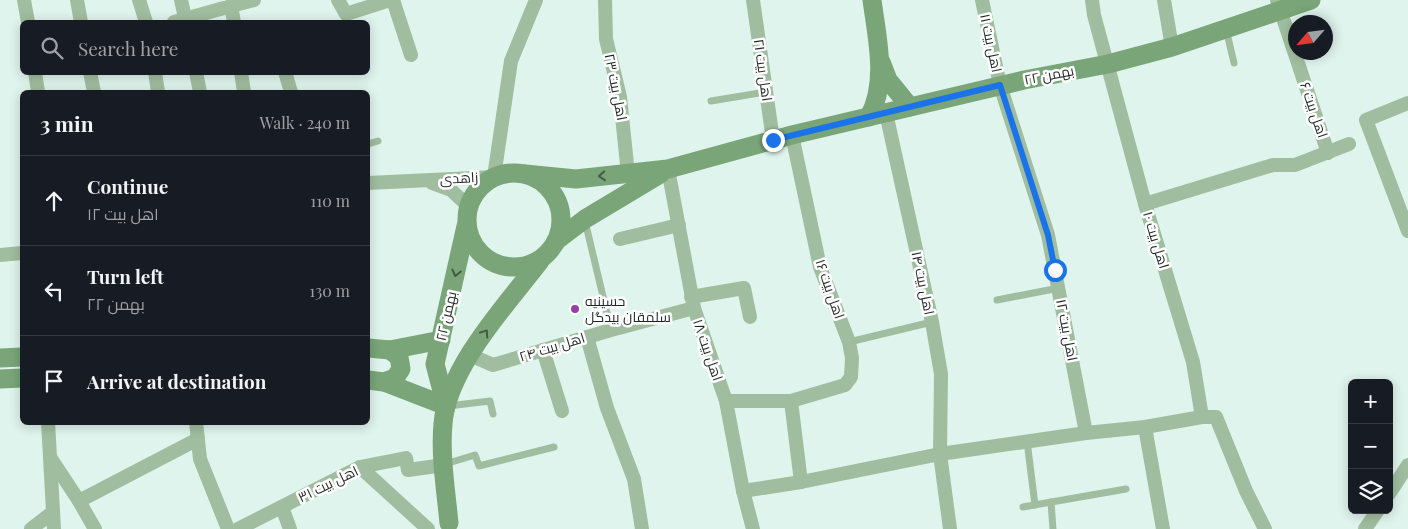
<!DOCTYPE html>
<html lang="en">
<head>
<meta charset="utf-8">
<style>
	:root { --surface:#171b24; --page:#20242c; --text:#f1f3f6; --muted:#9ea1a6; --line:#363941 }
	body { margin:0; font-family:"Playfair Display",Cairo,serif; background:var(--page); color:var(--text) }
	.controls { position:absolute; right:15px; bottom:15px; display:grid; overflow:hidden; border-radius:8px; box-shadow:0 2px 12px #0003 }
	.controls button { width:45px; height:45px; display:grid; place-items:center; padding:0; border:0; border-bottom:1px solid var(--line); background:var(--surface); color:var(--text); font:25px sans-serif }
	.compass { position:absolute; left:1288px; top:15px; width:45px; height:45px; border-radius:50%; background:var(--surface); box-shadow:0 2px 12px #0003; rotate:242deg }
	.stop { position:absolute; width:15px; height:15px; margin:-11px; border:4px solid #1a73e8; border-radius:50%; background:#fff }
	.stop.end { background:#1a73e8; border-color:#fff; box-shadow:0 1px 5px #0008 }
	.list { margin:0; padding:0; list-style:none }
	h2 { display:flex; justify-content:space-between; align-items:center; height:65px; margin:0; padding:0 20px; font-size:21px }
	h2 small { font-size:16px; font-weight:400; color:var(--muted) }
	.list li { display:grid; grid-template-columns:32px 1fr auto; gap:15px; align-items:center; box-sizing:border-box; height:90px; padding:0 20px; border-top:1px solid var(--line) }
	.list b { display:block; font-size:19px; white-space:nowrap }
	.list p { margin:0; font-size:16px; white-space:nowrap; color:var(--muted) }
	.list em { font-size:16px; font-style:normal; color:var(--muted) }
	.icon { flex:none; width:28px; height:28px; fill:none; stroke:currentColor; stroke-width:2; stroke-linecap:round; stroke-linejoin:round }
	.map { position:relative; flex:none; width:1408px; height:529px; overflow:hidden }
	.search { position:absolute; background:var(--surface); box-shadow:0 2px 12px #0003; left:20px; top:20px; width:350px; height:55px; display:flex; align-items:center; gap:12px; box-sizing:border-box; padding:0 18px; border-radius:8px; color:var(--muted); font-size:19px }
	.panel { position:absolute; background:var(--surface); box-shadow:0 2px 12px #0003; left:20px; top:90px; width:350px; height:335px; border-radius:8px }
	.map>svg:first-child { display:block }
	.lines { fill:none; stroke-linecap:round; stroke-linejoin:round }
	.lane { stroke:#a0bd9f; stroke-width:7 }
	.street { stroke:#a0bd9f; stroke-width:14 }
	.secondary { stroke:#79a578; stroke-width:19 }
	.oneway { stroke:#425945 }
	.route { stroke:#1a73e8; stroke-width:6 }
	.poi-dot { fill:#963eaa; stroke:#fff; stroke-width:2 }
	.labels { text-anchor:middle; stroke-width:5; stroke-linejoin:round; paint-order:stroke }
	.street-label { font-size:14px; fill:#1e2623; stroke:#fff }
	.poi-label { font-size:14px; fill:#1e2623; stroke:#fff; text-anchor:start }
</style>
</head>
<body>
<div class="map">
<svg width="1408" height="529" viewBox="0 0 1408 529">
	<rect width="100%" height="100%" fill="#dff4ed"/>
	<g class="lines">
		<!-- lane -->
		<g class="lane">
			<polyline points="1226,29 1234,63"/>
			<polyline points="711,101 766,92"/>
			<polyline points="368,144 378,141"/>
			<polyline points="585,221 611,330"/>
			<polyline points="997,300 1059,288"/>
			<polyline points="849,342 932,322"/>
			<polyline points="448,406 490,401 493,414"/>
			<polyline points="1027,441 1035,505"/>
			<polyline points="445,464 475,455 479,466 554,447"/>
			<polyline points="1051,502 1053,529"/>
			<polyline points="1023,507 1126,489"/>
		</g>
		<!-- street -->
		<g class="street">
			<polyline points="24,0 28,22"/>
			<polyline points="77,0 81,22"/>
			<polyline points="139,0 146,22"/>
			<polyline points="181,0 186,22"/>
			<polyline points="338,0 346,14 390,0"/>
			<polyline points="393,0 411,55"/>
			<polyline points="605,0 606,39 620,97 628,174"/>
			<polyline points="753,0 773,140"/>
			<polyline points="982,0 1000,85 1048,235 1086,433"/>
			<polyline points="1092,0 1094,15 1145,204 1193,362 1202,417"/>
			<polyline points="1164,0 1172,47"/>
			<polyline points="1277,0 1328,153"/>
			<polyline points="174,22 231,6 233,0"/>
			<polyline points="234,22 231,6 254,0"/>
			<polyline points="35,72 38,92"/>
			<polyline points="90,72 94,92"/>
			<polyline points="155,72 158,92"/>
			<polyline points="196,72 200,92"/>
			<polyline points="241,72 244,92"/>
			<polyline points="285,72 291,92"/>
			<polyline points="1408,103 1366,120 1408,231"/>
			<polyline points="886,113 932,322 941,374 940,454 950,529"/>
			<polyline points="668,169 694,308 726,401 743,491 753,529"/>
			<polyline points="368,183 494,177 511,61 536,0"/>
			<polyline points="432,183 451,190 468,206"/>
			<polyline points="1145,204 1273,165 1295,165 1349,144"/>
			<polyline points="620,239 679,225"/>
			<polyline points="0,255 22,253"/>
			<polyline points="691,297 744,288 750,317"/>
			<polyline points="587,337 607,408 634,479 642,529"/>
			<polyline points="543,350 562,411"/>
			<polyline points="470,355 493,365 611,330 694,308"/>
			<polyline points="726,401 791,401 801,482 743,491"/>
			<polyline points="791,401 845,385 851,377 852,358 849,342 820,267 792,135"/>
			<polyline points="48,422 50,457 79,501 198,439"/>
			<polyline points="196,422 200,459 228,529"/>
			<polyline points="1145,427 1202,417 1216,417 1246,491 1265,529"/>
			<polyline points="50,457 54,529"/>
			<polyline points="360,467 428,529"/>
			<polyline points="801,482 940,454 1086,433 1145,427 1163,529"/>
			<polyline points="1389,494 1408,465"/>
			<polyline points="79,501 95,529"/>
			<polyline points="282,507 290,529"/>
			<polyline points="31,529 53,512"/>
			<polyline points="238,529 360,467 406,458 408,470 444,465"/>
			<polyline points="1365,529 1378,510"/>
		</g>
		<!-- secondary -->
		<g class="secondary">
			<polyline points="881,62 888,80 910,107"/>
			<path d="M869 117C888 82 877 38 872 0"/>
			<circle cx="514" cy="220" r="47"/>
			<polyline points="525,174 576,179 668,169 792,135 1024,80 1108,64 1172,47 1311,0"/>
			<polyline points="556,241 585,219 660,174"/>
			<polyline points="368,348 390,350 441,340"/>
			<polyline points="0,358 22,357"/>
			<polyline points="0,379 22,378"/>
			<polyline points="368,380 384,382 446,406"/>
			<polyline points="384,382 395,378 401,369 399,357 390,350"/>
			<polyline points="446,406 435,364 466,226"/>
			<path d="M449 523C446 491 440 456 443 424 447 368 507 304 540 261"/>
		</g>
	</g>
	<!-- one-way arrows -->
	<defs><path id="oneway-chevron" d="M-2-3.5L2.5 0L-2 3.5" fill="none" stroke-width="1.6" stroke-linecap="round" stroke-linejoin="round" transform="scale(1.25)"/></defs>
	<g class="oneway">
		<use href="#oneway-chevron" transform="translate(602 176) rotate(175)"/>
		<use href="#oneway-chevron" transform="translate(456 273) rotate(103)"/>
		<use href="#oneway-chevron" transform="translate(485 333) rotate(-56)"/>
	</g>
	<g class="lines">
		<!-- route -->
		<polyline class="route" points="773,140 1000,85 1048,235 1055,270"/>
	</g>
	<!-- markers -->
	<circle class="poi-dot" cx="575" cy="309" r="5"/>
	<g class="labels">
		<!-- street labels -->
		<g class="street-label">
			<text transform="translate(991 43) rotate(78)" y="5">اهل بیت ۱۱</text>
			<text transform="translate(763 70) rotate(82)" y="5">اهل بیت ۲۱</text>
			<text transform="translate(1049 75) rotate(-11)" y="5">۲۲ بهمن</text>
			<text transform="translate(616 87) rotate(79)" y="5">اهل بیت ۲۳</text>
			<text transform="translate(1314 110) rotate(71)" y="5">اهل بیت ۶</text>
			<text transform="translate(459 178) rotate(-3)" y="5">زاهدی</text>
			<text transform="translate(1156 240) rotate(73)" y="5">اهل بیت ۱۰</text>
			<text transform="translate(923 283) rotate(78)" y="5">اهل بیت ۱۴</text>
			<text transform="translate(830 289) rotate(71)" y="5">اهل بیت ۱۶</text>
			<text transform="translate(446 316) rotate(-77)" y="5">۲۲ بهمن</text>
			<text transform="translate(1067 330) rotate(79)" y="5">اهل بیت ۱۲</text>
			<text transform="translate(552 347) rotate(-17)" y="5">اهل بیت ۲۴</text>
			<text transform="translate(708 350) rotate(71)" y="5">اهل بیت ۱۸</text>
			<text transform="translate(328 484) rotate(-26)" y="5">اهل بیت ۳۱</text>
		</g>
		<!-- poi labels -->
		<g class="poi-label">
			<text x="585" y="306">حسینیه<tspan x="585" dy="16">سلمقان بیدگل</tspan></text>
		</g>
	</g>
</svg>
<div class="controls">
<button>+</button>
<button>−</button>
<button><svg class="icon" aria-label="layers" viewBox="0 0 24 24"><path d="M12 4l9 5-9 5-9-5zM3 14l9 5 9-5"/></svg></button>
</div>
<svg class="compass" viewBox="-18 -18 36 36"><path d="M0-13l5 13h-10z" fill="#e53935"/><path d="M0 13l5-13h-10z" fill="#9ea1a6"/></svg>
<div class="stop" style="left:1055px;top:270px"></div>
<div class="stop end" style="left:773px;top:140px"></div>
<div class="search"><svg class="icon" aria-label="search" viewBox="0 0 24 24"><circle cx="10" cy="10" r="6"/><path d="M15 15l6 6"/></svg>Search here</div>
<section class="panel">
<h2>3 min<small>Walk · 240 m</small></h2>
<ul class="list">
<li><svg class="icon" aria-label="ahead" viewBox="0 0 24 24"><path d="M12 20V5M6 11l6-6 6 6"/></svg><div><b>Continue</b><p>اهل بیت ۱۲</p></div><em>110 m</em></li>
<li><svg class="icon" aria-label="left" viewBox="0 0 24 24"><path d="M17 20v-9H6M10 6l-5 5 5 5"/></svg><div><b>Turn left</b><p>۲۲ بهمن</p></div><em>130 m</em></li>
<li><svg class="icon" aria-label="arrive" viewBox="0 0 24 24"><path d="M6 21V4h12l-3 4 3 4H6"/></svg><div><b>Arrive at destination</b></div></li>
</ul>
</section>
</div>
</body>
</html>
